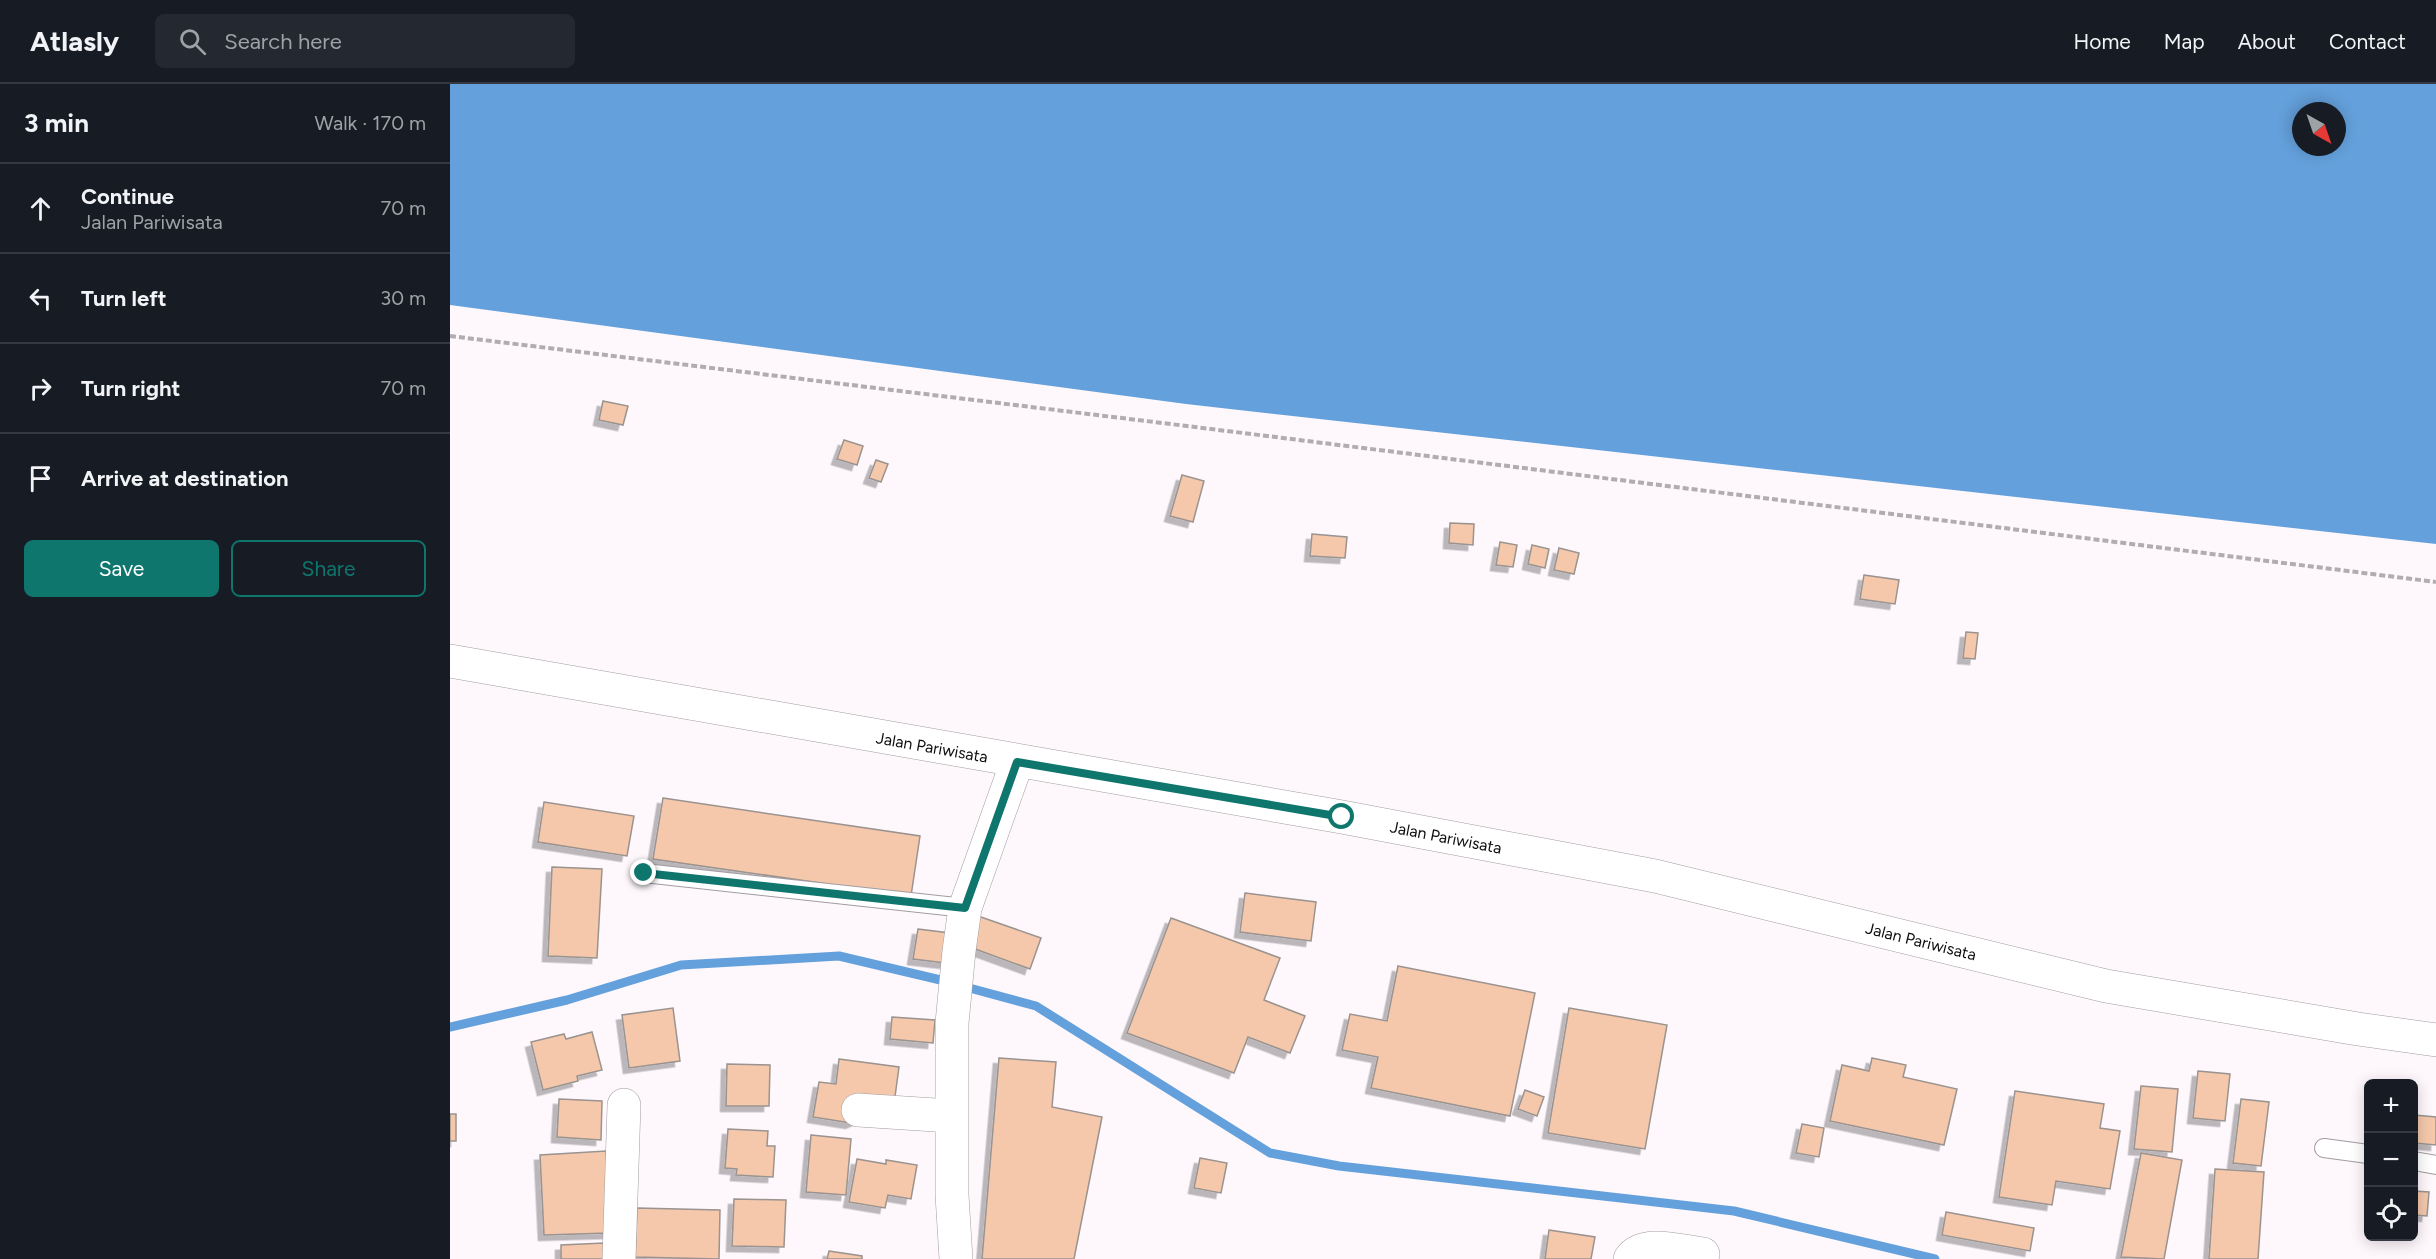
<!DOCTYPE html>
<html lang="en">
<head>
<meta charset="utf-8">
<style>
	:root { --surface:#171b24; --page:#242831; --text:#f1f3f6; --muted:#9ea1a6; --line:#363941; --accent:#0f766e }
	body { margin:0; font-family:Figtree,sans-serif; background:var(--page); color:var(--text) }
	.controls { position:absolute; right:18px; bottom:18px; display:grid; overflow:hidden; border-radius:9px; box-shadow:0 3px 15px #0003 }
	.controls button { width:54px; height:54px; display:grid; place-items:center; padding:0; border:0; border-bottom:2px solid var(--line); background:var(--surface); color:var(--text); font:30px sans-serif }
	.compass { position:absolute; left:1842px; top:18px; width:54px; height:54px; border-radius:50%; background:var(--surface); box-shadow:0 3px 15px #0003; rotate:140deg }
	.stop { position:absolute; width:18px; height:18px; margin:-14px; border:4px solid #0f766e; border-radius:50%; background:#fff }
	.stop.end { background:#0f766e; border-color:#fff; box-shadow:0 2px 6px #0008 }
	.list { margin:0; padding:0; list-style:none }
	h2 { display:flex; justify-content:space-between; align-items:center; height:78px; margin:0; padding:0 24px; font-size:26px }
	h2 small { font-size:20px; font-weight:400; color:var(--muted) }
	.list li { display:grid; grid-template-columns:39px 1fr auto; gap:18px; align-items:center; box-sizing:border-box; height:90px; padding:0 24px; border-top:2px solid var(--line) }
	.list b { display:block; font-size:22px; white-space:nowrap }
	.list p { margin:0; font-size:20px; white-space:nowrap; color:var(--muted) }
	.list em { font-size:20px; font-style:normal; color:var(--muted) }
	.actions { display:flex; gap:12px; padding:18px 24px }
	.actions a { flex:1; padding:14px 0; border:2px solid var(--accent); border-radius:9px; text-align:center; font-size:21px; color:var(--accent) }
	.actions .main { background:var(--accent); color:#fff }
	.icon { flex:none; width:33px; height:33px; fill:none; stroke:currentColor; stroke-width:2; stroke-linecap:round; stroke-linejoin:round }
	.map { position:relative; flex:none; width:1986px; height:1175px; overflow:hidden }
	header { display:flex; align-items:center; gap:36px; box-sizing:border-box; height:84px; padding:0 30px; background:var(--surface); border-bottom:2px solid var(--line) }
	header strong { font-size:28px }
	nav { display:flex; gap:33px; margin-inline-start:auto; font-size:21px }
	.search { width:420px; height:54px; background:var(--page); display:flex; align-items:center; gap:15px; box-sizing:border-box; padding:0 21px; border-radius:9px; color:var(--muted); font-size:22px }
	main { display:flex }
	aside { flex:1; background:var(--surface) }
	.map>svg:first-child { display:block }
	.water { fill:#64a0db; fill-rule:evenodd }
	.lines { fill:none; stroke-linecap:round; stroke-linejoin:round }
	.stream { stroke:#64a0db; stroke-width:9 }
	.building { fill:#f5c8ab; stroke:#9a938f; stroke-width:1.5; filter:url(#shadow) }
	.lane-casing { stroke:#a29ca1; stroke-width:20 }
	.street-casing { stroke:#a29ca1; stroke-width:34 }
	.primary-casing { stroke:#a29ca1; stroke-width:34 }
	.path { stroke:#b0acb0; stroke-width:4; stroke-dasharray:6 3; stroke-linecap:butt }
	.lane { stroke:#fff; stroke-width:18 }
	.street { stroke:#fff; stroke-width:33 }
	.primary { stroke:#fff; stroke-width:33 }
	.route { stroke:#0f766e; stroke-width:8 }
	.labels { text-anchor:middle; stroke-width:5; stroke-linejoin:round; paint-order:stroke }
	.street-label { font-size:16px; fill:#0f0d0f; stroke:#fff }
</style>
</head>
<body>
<header>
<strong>Atlasly</strong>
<div class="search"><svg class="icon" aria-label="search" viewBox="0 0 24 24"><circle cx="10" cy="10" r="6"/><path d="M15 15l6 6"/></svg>Search here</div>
<nav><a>Home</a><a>Map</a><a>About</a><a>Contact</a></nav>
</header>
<main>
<aside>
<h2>3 min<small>Walk · 170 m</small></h2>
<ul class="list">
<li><svg class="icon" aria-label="ahead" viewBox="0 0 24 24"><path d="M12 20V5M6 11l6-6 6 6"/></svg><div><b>Continue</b><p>Jalan Pariwisata</p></div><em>70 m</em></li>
<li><svg class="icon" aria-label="left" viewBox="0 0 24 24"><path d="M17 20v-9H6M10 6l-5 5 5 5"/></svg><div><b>Turn left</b></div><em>30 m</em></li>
<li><svg class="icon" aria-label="right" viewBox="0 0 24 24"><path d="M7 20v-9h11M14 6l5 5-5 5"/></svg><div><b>Turn right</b></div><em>70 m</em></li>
<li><svg class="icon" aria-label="arrive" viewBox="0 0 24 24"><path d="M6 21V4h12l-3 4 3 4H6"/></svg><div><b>Arrive at destination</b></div></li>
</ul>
<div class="actions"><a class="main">Save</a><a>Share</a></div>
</aside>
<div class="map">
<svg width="1986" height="1175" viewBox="0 0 1986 1175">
	<defs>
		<filter id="shadow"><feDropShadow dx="-5.5" dy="5.5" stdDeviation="0" flood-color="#0004"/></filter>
	</defs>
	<rect width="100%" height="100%" fill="#fef8fd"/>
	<!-- water -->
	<path class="water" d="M0 0H1986V460L736 320 0 221ZM1851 27H1887V63H1851Z"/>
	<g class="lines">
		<!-- stream -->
		<g class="stream">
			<polyline points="512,902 586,922 820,1069 889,1082 1284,1127 1485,1175"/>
			<polyline points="0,943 117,916 231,881 389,872 499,898"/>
		</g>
	</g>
	<!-- building -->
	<g class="building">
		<polygon points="153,317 178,322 173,341 149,336"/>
		<polygon points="394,356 413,362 407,381 387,375"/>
		<polygon points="426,376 438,380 431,398 419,394"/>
		<polygon points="732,391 754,397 743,438 720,432"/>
		<polygon points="1000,439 1024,440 1023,461 999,459"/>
		<polygon points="862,450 897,453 895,474 860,472"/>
		<polygon points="1050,458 1067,461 1063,483 1046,481"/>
		<polygon points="1082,461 1099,465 1095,484 1078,480"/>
		<polygon points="1109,464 1129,469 1124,490 1104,486"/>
		<polygon points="1414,491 1449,496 1445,520 1410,515"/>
		<polygon points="1516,548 1528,549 1525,575 1513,574"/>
		<polygon points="213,714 470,752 461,812 203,775"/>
		<polygon points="94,718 184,732 177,772 88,758"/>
		<polygon points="102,783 152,785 147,874 98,872"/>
		<polygon points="795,809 866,818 861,857 790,848"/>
		<polygon points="528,832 591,854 580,885 517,862"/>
		<polygon points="721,834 830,874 814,916 855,932 840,969 798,953 784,989 677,949"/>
		<polygon points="468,845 500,849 496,879 463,875"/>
		<polygon points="948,882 1085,909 1060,1032 921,1004 928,973 892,966 900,930 937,937"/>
		<polygon points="223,924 230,977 179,984 172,931"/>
		<polygon points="1119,924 1217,941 1195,1065 1098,1049"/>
		<polygon points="442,933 485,936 483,959 440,955"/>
		<polygon points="142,948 152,986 127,992 128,997 93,1006 81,958 114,950 116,955"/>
		<polygon points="549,974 606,978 602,1023 652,1033 624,1175 532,1175"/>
		<polygon points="1422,974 1456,981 1453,993 1507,1005 1494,1061 1380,1037 1392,981 1419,987"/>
		<polygon points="389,975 449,983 444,1020 401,1039 363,1033 369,998 386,1000"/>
		<polygon points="277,980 320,981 319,1022 276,1022"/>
		<polygon points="1748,987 1780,990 1775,1037 1743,1034"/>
		<polygon points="1691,1002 1728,1005 1722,1068 1684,1065"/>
		<polygon points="1075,1006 1094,1013 1087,1032 1068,1025"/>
		<polygon points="1565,1007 1654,1020 1650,1044 1670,1047 1660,1105 1606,1097 1602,1121 1549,1113"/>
		<polygon points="109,1015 152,1017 151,1056 107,1053"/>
		<polygon points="1791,1015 1819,1018 1811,1082 1783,1079"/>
		<rect x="0" y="1030" width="6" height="27"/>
		<polygon points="1964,1031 1986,1033 1986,1061 1964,1059"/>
		<polygon points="1352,1040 1374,1044 1369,1073 1346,1069"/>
		<polygon points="278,1045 318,1047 317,1062 325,1062 323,1093 286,1091 287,1085 275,1084"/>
		<polygon points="361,1051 401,1055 396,1111 356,1108"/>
		<polygon points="156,1067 159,1149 94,1151 90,1071"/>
		<polygon points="1691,1069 1732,1076 1714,1175 1671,1173"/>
		<polygon points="750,1074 777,1079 771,1109 744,1104"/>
		<polygon points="407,1075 436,1080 436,1076 467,1081 461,1115 438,1111 435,1124 399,1118"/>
		<polygon points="1765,1085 1814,1088 1808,1175 1759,1175"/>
		<polygon points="1964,1107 1979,1108 1977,1132 1964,1131"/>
		<polygon points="284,1115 336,1116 334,1163 282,1162"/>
		<polygon points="187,1124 270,1126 269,1175 185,1173"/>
		<polygon points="1496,1128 1584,1144 1580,1167 1492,1151"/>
		<polygon points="1099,1146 1145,1153 1141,1175 1095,1175"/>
		<polygon points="154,1159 155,1175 111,1175 111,1161"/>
		<polygon points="379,1167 412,1172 412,1175 377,1175"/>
	</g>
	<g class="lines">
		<!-- lane casing -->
		<g class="lane-casing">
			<g id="lane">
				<polyline points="194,789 515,824"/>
				<polyline points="1874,1064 1918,1070"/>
				<polyline points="1964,1077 1986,1081"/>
			</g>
		</g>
		<!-- street casing -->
		<g class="street-casing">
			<g id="street">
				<polyline points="408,1026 501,1032"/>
				<polyline points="169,1175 174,1021"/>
				<polyline points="506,1175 502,1111 502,939 509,867 515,824 567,678"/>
				<path d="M1180 1175C1194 1155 1232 1168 1253 1170"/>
			</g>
		</g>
		<!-- primary casing -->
		<g class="primary-casing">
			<polyline id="primary" points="0,577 892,733 1205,792 1656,902 1908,945 1986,956"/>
		</g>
		<!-- path -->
		<polyline class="path" points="0,252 745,343 1986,498"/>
		<!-- lane -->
		<use href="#lane" class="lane"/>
		<!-- street -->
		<use href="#street" class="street"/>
		<!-- primary -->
		<use href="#primary" class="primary"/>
	</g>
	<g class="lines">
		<!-- route -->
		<polyline class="route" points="194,789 515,824 567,678 892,733"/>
	</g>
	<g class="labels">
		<!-- street labels -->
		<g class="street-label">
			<text transform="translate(482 663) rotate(10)" y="6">Jalan Pariwisata</text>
			<text transform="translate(996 753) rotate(11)" y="6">Jalan Pariwisata</text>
			<text transform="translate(1471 857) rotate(14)" y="6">Jalan Pariwisata</text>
		</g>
	</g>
</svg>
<div class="controls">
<button>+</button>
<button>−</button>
<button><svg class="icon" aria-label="locate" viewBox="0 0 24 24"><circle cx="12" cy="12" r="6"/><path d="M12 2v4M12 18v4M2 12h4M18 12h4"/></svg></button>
</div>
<svg class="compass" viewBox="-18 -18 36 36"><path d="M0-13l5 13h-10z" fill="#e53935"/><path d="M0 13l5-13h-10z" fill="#9ea1a6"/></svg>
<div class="stop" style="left:892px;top:733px"></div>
<div class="stop end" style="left:194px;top:789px"></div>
</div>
</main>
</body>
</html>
